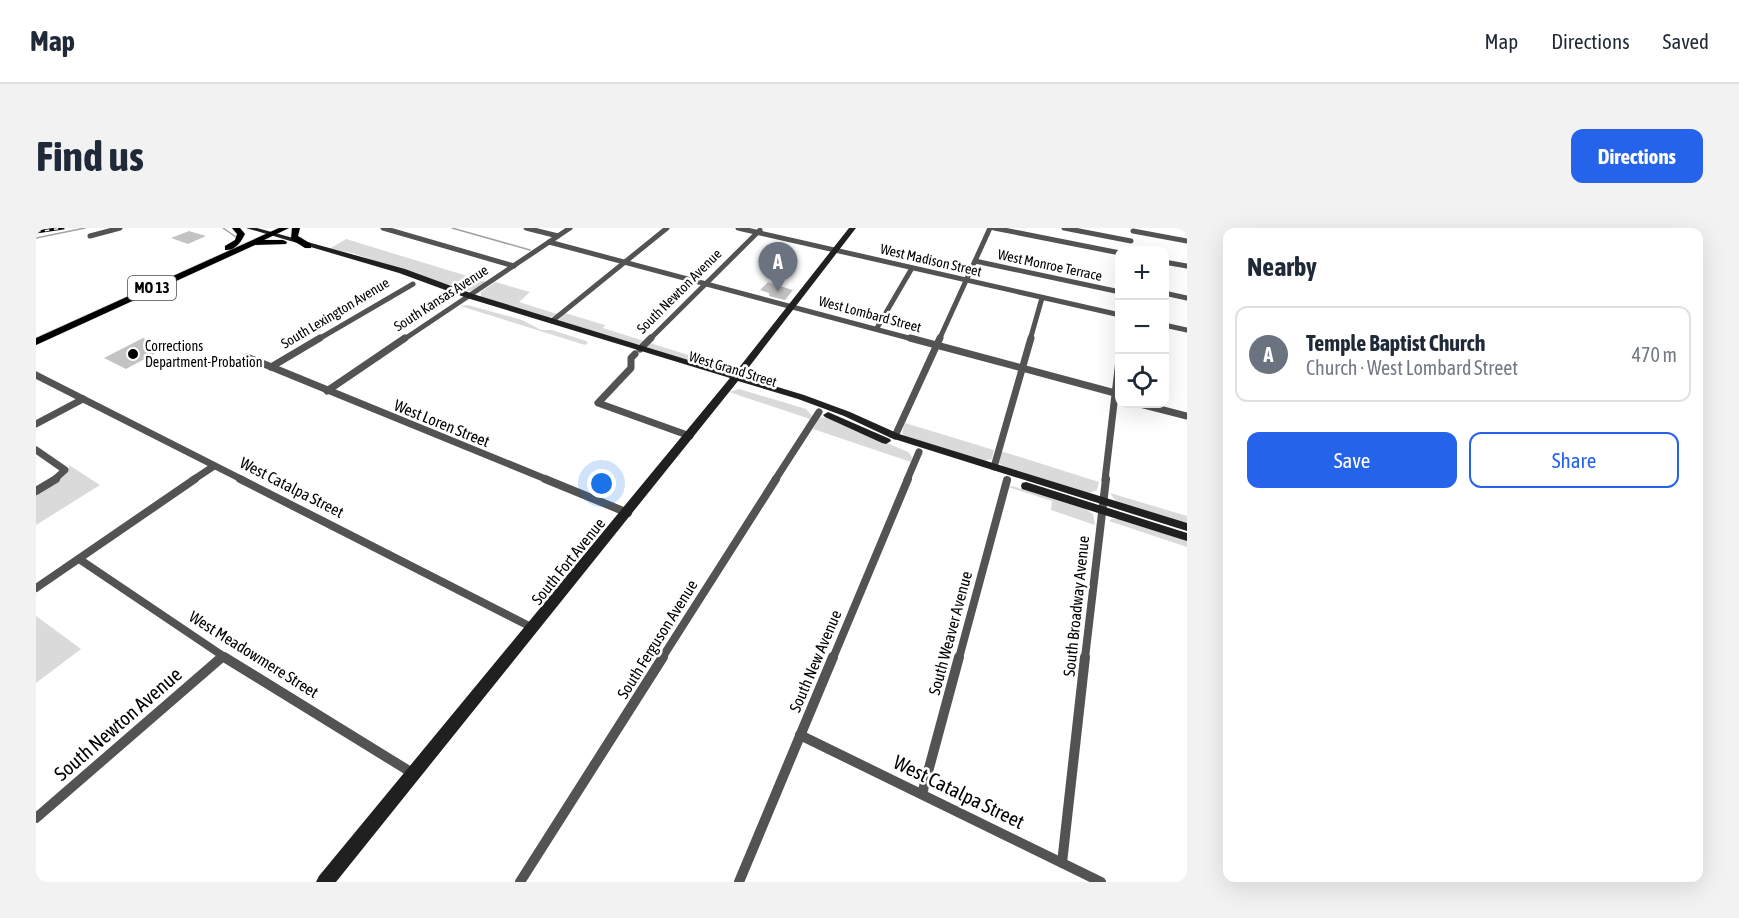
<!DOCTYPE html>
<html lang="en">
<head>
<meta charset="utf-8">
<style>
	:root { --surface:#fff; --page:#f2f2f3; --text:#1f2937; --muted:#747a83; --line:#e0e1e3; --accent:#2563eb }
	body { margin:0; font-family:"Asap Condensed",sans-serif; background:var(--page); color:var(--text) }
	.controls { position:absolute; right:18px; top:18px; display:grid; overflow:hidden; border-radius:12px; box-shadow:0 6px 24px #0002 }
	.controls button { width:54px; height:54px; display:grid; place-items:center; padding:0; border:0; border-bottom:2px solid var(--line); background:var(--surface); color:var(--text); font:30px sans-serif }
	.you { position:absolute; left:566px; top:256px; width:21px; height:21px; margin:-15px; border:4px solid #fff; border-radius:50%; background:#1a73e8; box-shadow:0 0 0 9px #1a73e833 }
	.badge { display:grid; place-items:center; width:39px; height:39px; border-radius:50%; background:var(--accent); color:#fff; font-size:20px; font-weight:700 }
	.pin { position:absolute; translate:-50% -50px; filter:drop-shadow(0 2px 3px #0008) }
	.pin::after { content:''; position:absolute; top:32px; width:21px; height:18px; background:inherit; clip-path:polygon(0 0,100% 0,50% 100%) }
	.list { margin:0; padding:0; list-style:none }
	h2 { display:flex; justify-content:space-between; align-items:center; height:78px; margin:0; padding:0 24px; font-size:26px }
	h2 small { font-size:20px; font-weight:400; color:var(--muted) }
	.list li { display:grid; grid-template-columns:39px 1fr auto; gap:18px; align-items:center; box-sizing:border-box; height:96px; margin:0 12px 12px; padding:0 12px; border:2px solid var(--line); border-radius:12px }
	.list b { display:block; font-size:22px; white-space:nowrap }
	.list p { margin:0; font-size:20px; white-space:nowrap; color:var(--muted) }
	.list em { font-size:20px; font-style:normal; color:var(--muted) }
	.actions { display:flex; gap:12px; padding:18px 24px }
	.actions a { flex:1; padding:14px 0; border:2px solid var(--accent); border-radius:12px; text-align:center; font-size:21px; color:var(--accent) }
	.actions .main { background:var(--accent); color:#fff }
	.icon { flex:none; width:33px; height:33px; fill:none; stroke:currentColor; stroke-width:2; stroke-linecap:round; stroke-linejoin:round }
	.map { position:relative; flex:none; width:1151px; height:654px; overflow:hidden; border-radius:12px }
	header { display:flex; align-items:center; gap:36px; box-sizing:border-box; height:84px; padding:0 30px; background:var(--surface); border-bottom:2px solid var(--line) }
	header strong { font-size:28px }
	nav { display:flex; gap:33px; margin-inline-start:auto; font-size:21px }
	.intro { display:flex; align-items:center; justify-content:space-between; box-sizing:border-box; height:144px; padding:0 36px }
	h1 { margin:0; font-size:42px }
	.button { padding:15px 27px; border-radius:12px; background:var(--accent); color:#fff; font-size:21px; font-weight:700 }
	main { display:flex; gap:36px; padding:0 36px }
	aside { flex:1; background:var(--surface); border-radius:12px; box-shadow:0 6px 24px #0002 }
	.map>svg:first-child { display:block }
	.green { fill:#dadada }
	.lines { fill:none; stroke-linecap:round; stroke-linejoin:round }
	.stream { stroke:#a1a1a1; stroke-width:1.5 }
	.building { fill:#c3c3c3 }
	.primary-casing { stroke:#dbdbdb; stroke-width:1 }
	.street-far3 { stroke:#535353; stroke-width:5 }
	.street-far2 { stroke:#535353; stroke-width:7 }
	.street-far1 { stroke:#535353; stroke-width:8 }
	.street { stroke:#535353; stroke-width:10 }
	.secondary { fill:#202020; fill-rule:evenodd }
	.primary { fill:#000; fill-rule:evenodd }
	.rail-casing { stroke:#000; stroke-width:3 }
	.rail { stroke:#fff; stroke-width:1.5; stroke-dasharray:4.5; stroke-linecap:butt }
	.poi-dot { fill:#000; stroke:#fff; stroke-width:2 }
	.labels { text-anchor:middle; stroke-width:5; stroke-linejoin:round; paint-order:stroke }
	.far-street-label { font-size:14px; fill:#000; stroke:#fff }
	.far-poi-label { font-size:14px; fill:#000; stroke:#fff; text-anchor:start }
	.shield { fill:#fff; stroke:#4c4c4c; stroke-width:1.5 }
	.shield-label { font-size:15px; font-weight:bold; fill:#000 }
	.street-label { font-size:16px; fill:#000; stroke:#fff }
	.near-street-label { font-size:20px; fill:#000; stroke:#fff }
</style>
</head>
<body>
<header>
<strong>Map</strong>
<nav><a>Map</a><a>Directions</a><a>Saved</a></nav>
</header>
<div class="intro"><h1>Find us</h1><a class="button">Directions</a></div>
<main>
<div class="map">
<svg width="1151" height="654" viewBox="0 0 1151 654">
	<rect width="100%" height="100%" fill="#fff"/>
	<!-- green -->
	<g class="green">
		<polygon points="310,11 451,54 437,62 429,64 316,25 293,21"/>
		<polygon points="459,54 494,64 483,74 521,86 514,90 445,69 445,64"/>
		<polygon points="432,77 486,92 505,102 516,102 550,113 552,115 549,117 424,78"/>
		<polygon points="529,85 569,97 567,100 608,113 603,116 597,116 524,93 523,91"/>
		<polygon points="614,115 700,142 685,143 613,121 611,118"/>
		<polygon points="703,161 770,181 776,188 774,191 693,164"/>
		<polygon points="790,189 872,224 876,229 875,234 777,201 783,190"/>
		<polygon points="869,195 958,222 956,231 948,233 868,208 866,204"/>
		<polygon points="965,223 1063,254 1061,262 1053,265 970,240 963,235"/>
		<polygon points="33,237 64,257 0,297 0,266 27,249 33,242"/>
		<polygon points="976,258 1048,280 1057,286 1059,297 1015,282 1016,273 972,259"/>
		<polygon points="1074,265 1151,288 1151,297 1088,277 1079,272"/>
		<polygon points="1075,291 1082,291 1151,312 1151,319 1073,293"/>
		<polygon points="0,388 45,421 0,455"/>
	</g>
	<g class="lines">
		<!-- stream -->
		<g class="stream">
			<polyline points="187,0 200,9"/>
			<polyline points="416,0 494,22"/>
			<polyline points="0,10 49,0"/>
		</g>
	</g>
	<!-- building -->
	<g class="building">
		<polygon points="153,3 170,8 152,16 135,10"/>
		<polygon points="732,54 740,57 757,62 749,72 733,68 733,65 724,62"/>
		<polygon points="107,110 129,120 90,141 68,130"/>
	</g>
	<g class="lines">
		<!-- primary casing -->
		<g class="primary-casing">
			<g id="primary">
				<path d="M196 0H204L209 6C205 14 199 23 189 22V18L199 12 201 6Z"/>
				<polygon points="243,0 253,0 228,12 247,12 251,14 250,16 219,17 0,117 0,110"/>
				<polygon points="256,0 264,0 262,8 275,16 275,20 269,20 255,11"/>
			</g>
		</g>
		<!-- street-far3 -->
		<g class="street-far3">
			<polyline points="347,0 478,38"/>
			<polyline points="490,0 522,8"/>
			<polyline points="702,0 1084,87"/>
			<polyline points="958,0 1084,25"/>
			<polyline points="1028,0 1095,13"/>
			<polyline points="1097,3 1151,13"/>
			<polyline points="54,8 84,0"/>
			<polyline points="513,14 880,112"/>
			<polyline points="939,33 1084,64"/>
			<polyline points="1128,34 1151,38"/>
			<polyline points="1128,65 1151,70"/>
			<polyline points="516,93 631,0"/>
			<polyline points="1128,97 1151,102"/>
			<polyline points="841,100 876,40"/>
			<polyline points="281,112 377,56"/>
			<polyline points="367,112 534,0"/>
			<polyline points="613,112 724,2"/>
			<polyline points="903,112 954,0"/>
			<polyline points="994,112 1006,70"/>
		</g>
		<!-- street-far2 -->
		<g class="street-far2">
			<polyline points="874,110 1079,165"/>
			<polyline points="604,121 615,110"/>
			<polyline points="599,126 595,130 595,140 562,175 654,208"/>
			<polyline points="211,129 512,252"/>
			<polyline points="235,139 284,110"/>
			<polyline points="0,147 207,252"/>
			<polyline points="291,163 369,110"/>
			<polyline points="1104,176 1151,188"/>
			<polyline points="0,196 47,171"/>
			<polyline points="859,208 904,110"/>
			<polyline points="0,222 29,242 18,252"/>
			<polyline points="958,239 995,110"/>
			<polyline points="157,252 178,238"/>
			<polyline points="739,252 783,184"/>
			<polyline points="871,252 883,224"/>
			<polyline points="1069,252 1084,124"/>
		</g>
		<!-- street-far1 -->
		<g class="street-far1">
			<polyline points="204,251 497,400"/>
			<polyline points="509,251 592,285"/>
			<polyline points="0,263 20,251"/>
			<polyline points="43,331 190,430"/>
			<polyline points="0,360 159,251"/>
			<polyline points="185,430 187,428"/>
			<polyline points="626,430 740,251"/>
			<polyline points="797,430 872,251"/>
			<polyline points="923,430 971,252"/>
			<polyline points="1049,430 1070,251"/>
		</g>
		<!-- street -->
		<g class="street">
			<polyline points="188,429 378,546"/>
			<polyline points="764,507 1065,654"/>
			<polyline points="886,566 923,429"/>
			<polyline points="0,590 186,429"/>
			<polyline points="1026,635 1049,429"/>
			<polyline points="484,654 627,429"/>
			<polyline points="703,654 797,429"/>
		</g>
		<!-- secondary -->
		<g class="secondary">
			<polygon points="210,0 221,0 369,41 437,66 698,146 813,0 820,0 706,148 768,167 814,184 863,206 1151,295 1151,303 855,210 808,188 762,171 702,153 300,654 280,654 283,648 694,150 431,70 363,45"/>
			<polygon points="792,184 854,211 855,213 850,216 846,215 789,189 787,187"/>
			<polygon points="990,254 1151,305 1151,313 986,261 985,258 986,255"/>
		</g>
		<!-- primary -->
		<use href="#primary" class="primary"/>
		<!-- rail casing -->
		<g class="rail-casing">
			<polyline id="rail" points="0,4 27,0"/>
		</g>
		<!-- rail -->
		<use href="#rail" class="rail"/>
	</g>
	<!-- markers -->
	<circle class="poi-dot" cx="97" cy="126" r="6"/>
	<g class="labels">
		<!-- far-street labels -->
		<g class="far-street-label">
			<text transform="translate(895 32) rotate(13)" y="5">West Madison Street</text>
			<text transform="translate(1014 37) rotate(12)" y="5">West Monroe Terrace</text>
			<text transform="translate(643 63) rotate(-45)" y="5">South Newton Avenue</text>
			<text transform="translate(405 70) rotate(-33)" y="5">South Kansas Avenue</text>
			<text transform="translate(299 85) rotate(-31)" y="5">South Lexington Avenue</text>
			<text transform="translate(834 86) rotate(15)" y="5">West Lombard Street</text>
			<text transform="translate(697 141) rotate(17)" y="5">West Grand Street</text>
		</g>
		<!-- far-poi labels -->
		<g class="far-poi-label">
			<text x="109" y="123">Corrections<tspan x="109" dy="16">Department-Probation</tspan></text>
		</g>
		<!-- shield labels -->
		<rect class="shield" x="92" y="48" width="48" height="24" rx="4.5"/>
		<g class="shield-label">
			<text x="116" y="65">MO 13</text>
		</g>
		<!-- street labels -->
		<g class="street-label">
			<text transform="translate(406 195) rotate(22)" y="6">West Loren Street</text>
			<text transform="translate(256 259) rotate(27)" y="6">West Catalpa Street</text>
			<text transform="translate(532 333) rotate(-51)" y="6">South Fort Avenue</text>
			<text transform="translate(1040 378) rotate(-84)" y="6">South Broadway Avenue</text>
			<text transform="translate(914 405) rotate(-75)" y="6">South Weaver Avenue</text>
			<text transform="translate(621 411) rotate(-58)" y="6">South Ferguson Avenue</text>
			<text transform="translate(218 426) rotate(32)" y="6">West Meadowmere Street</text>
			<text transform="translate(779 433) rotate(-67)" y="6">South New Avenue</text>
		</g>
		<!-- near-street labels -->
		<g class="near-street-label">
			<text transform="translate(82 496) rotate(-41)" y="7">South Newton Avenue</text>
			<text transform="translate(923 564) rotate(26)" y="7">West Catalpa Street</text>
		</g>
	</g>
</svg>
<div class="controls">
<button>+</button>
<button>−</button>
<button><svg class="icon" aria-label="locate" viewBox="0 0 24 24"><circle cx="12" cy="12" r="6"/><path d="M12 2v4M12 18v4M2 12h4M18 12h4"/></svg></button>
</div>
<div class="you"></div>
<div class="pin badge" style="left:742px;top:64px;background:#6b7280">A</div>
</div>
<aside>
<h2>Nearby<small></small></h2>
<ul class="list">
<li><span class="badge" style="background:#6b7280">A</span><div><b>Temple Baptist Church</b><p>Church · West Lombard Street</p></div><em>470 m</em></li>
</ul>
<div class="actions"><a class="main">Save</a><a>Share</a></div>
</aside>
</main>
</body>
</html>
